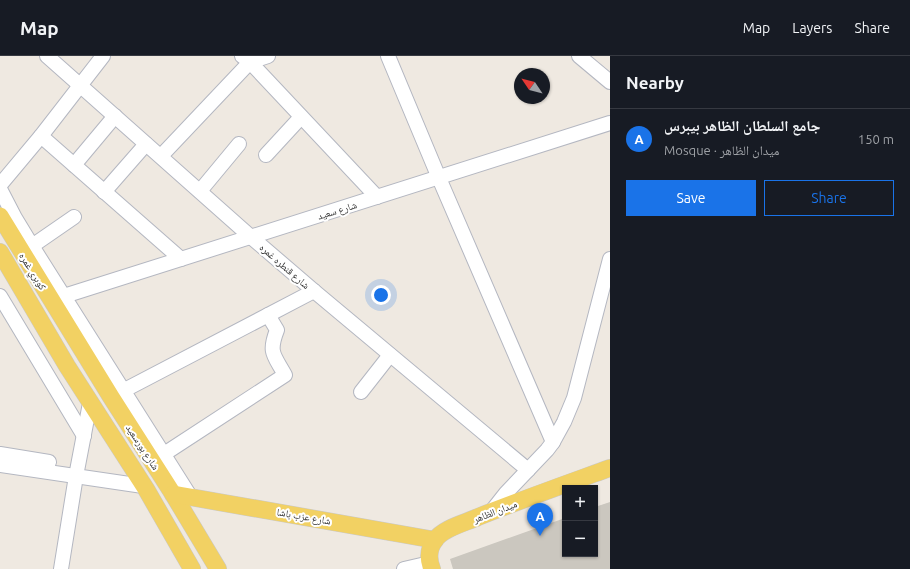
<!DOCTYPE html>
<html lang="en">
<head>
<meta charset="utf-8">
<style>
	:root { --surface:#171b24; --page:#242831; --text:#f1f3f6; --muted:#9ea1a6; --line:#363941; --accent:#1a73e8 }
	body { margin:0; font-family:Ubuntu,"Noto Naskh Arabic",sans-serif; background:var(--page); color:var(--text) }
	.controls { position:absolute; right:12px; bottom:12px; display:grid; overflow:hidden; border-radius:0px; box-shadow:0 1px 3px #0004 }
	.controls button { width:36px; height:36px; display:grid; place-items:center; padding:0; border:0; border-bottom:1px solid var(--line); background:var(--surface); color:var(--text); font:20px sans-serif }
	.compass { position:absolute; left:514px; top:12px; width:36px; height:36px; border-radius:50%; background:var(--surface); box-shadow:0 1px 3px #0004; rotate:305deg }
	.you { position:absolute; left:381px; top:239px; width:14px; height:14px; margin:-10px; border:3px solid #fff; border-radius:50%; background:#1a73e8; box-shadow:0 0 0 6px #1a73e833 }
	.badge { display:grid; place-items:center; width:26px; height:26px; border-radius:50%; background:var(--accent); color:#fff; font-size:13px; font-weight:700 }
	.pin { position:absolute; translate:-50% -33px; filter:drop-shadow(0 1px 2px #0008) }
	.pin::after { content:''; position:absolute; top:21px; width:14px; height:12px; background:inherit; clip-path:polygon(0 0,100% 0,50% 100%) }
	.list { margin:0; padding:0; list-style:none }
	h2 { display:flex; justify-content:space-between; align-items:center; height:52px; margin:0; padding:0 16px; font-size:17px }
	h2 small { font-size:13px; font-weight:400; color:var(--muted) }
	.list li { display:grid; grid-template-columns:26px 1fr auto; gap:12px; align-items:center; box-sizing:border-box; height:60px; padding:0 16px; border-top:1px solid var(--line) }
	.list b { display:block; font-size:15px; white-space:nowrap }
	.list p { margin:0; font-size:13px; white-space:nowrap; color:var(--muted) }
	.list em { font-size:13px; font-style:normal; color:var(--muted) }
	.actions { display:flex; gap:8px; padding:12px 16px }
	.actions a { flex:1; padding:9px 0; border:1px solid var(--accent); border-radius:0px; text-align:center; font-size:14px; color:var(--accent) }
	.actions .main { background:var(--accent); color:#fff }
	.map { position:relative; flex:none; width:610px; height:513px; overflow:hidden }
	header { display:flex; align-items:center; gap:24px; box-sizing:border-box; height:56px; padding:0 20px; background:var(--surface); border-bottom:1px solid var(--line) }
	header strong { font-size:19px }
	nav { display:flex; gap:22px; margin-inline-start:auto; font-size:14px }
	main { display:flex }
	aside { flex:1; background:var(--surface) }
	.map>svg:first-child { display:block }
	.building { fill:#cbc7bf; filter:url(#shadow) }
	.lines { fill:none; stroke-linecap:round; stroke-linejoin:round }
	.minor-casing { stroke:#b4b7c1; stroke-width:16 }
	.major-casing { stroke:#c9c9c9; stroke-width:18 }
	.minor { stroke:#fff; stroke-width:14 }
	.major { stroke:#f2d163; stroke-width:17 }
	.labels { text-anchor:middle; stroke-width:4; stroke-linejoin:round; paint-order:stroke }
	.street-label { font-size:10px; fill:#2e2e2e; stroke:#fff }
</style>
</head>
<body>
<header>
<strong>Map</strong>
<nav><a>Map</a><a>Layers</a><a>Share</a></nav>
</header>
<main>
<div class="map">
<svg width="610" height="513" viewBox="0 0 610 513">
	<defs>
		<filter id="shadow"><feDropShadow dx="2.5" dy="4.5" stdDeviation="0" flood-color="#0004"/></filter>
	</defs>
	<rect width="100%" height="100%" fill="#efe9e1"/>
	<!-- building -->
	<polygon class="building" points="610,446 610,513 453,513 450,503 565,462 565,498 595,498 595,451"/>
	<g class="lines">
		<!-- minor casing -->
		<g class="minor-casing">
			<g id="minor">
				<polyline points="47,0 251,181 314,235 528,414"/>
				<polyline points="242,0 250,6 377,141"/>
				<polyline points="388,0 439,122 553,386"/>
				<polyline points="579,0 610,26"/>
				<polyline points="41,80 181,203"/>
				<polyline points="266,99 301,61"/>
				<polyline points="161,100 250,6 268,0"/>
				<polyline points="74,109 115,60"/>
				<polyline points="0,129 41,80 103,0"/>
				<polyline points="0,133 15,162 32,190 190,440"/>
				<polyline points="200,135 239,88"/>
				<polyline points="104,136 146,88"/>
				<polyline points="32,190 74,161"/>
				<polyline points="0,240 84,380"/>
				<polyline points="64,240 610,67"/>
				<polyline points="361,336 390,299"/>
				<polyline points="115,339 314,235"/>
				<polyline points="0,398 49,406"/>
				<path d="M164 398 285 319C274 299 268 297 277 274L268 259"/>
				<polyline points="0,409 143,430"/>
				<polyline points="491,456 506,437 547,394 553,386 564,366 574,342 610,203"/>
				<polyline points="61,513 76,420 90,347"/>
				<polyline points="404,513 430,507"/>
			</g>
		</g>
		<!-- major casing -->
		<g class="major-casing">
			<g id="major">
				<polyline points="0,160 111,341 173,438 218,513"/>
				<polyline points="0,196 67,310 146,433 192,513"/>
				<polyline points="173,438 435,484"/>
				<path d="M432 513C428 503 428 493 435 484 443 472 465 467 478 461 521 444 566 428 610 412"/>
			</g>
		</g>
		<!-- minor -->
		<use href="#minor" class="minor"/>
		<!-- major -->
		<use href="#major" class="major"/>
	</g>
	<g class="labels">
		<!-- street labels -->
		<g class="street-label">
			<text transform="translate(337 154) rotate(-17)" y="4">شارع سعيد</text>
			<text transform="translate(285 210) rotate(41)" y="4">شارع قنطره غمره</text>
			<text transform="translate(33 215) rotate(58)" y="4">كوبري غمره</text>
			<text transform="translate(143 391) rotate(57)" y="4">شارع بورسعيد</text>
			<text transform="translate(495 455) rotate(-21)" y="4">ميدان الظاهر</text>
			<text transform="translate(304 460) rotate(10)" y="4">شارع عزب باشا</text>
		</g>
	</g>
</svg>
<div class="controls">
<button>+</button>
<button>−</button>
</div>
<svg class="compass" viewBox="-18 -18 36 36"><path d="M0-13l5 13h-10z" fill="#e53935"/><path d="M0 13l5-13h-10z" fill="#9ea1a6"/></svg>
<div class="you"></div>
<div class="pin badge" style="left:540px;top:480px">A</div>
</div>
<aside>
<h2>Nearby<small></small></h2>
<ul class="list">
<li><span class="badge">A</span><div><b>جامع السلطان الظاهر بيبرس</b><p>Mosque · ميدان الظاهر</p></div><em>150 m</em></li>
</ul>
<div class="actions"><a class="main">Save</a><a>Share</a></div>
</aside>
</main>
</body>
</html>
